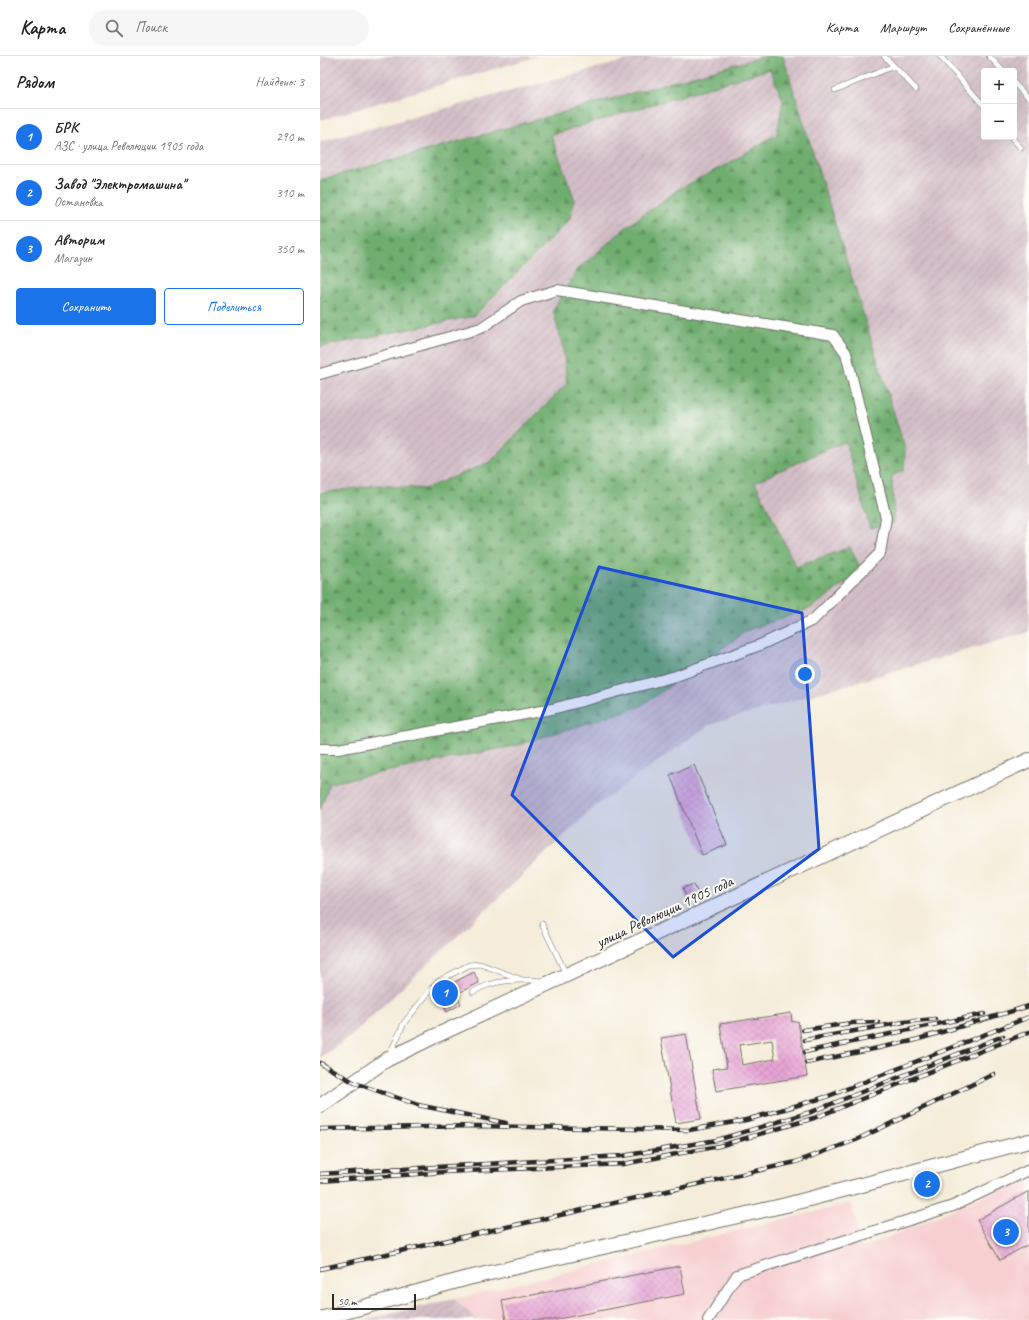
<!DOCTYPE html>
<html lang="ru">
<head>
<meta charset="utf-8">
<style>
	:root { --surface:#fff; --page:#f6f6f6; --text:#222; --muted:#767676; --line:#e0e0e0; --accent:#1a73e8 }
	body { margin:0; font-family:Caveat,sans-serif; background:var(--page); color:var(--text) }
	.controls { position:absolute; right:12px; top:12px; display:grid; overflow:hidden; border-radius:4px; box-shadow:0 4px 16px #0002 }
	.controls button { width:36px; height:36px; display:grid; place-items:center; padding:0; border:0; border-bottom:1px solid var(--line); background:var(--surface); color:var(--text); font:20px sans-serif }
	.scale { position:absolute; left:12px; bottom:10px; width:84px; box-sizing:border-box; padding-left:4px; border:2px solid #2b2b2b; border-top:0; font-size:11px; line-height:14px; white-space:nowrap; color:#2b2b2b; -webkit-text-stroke:3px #fdfcf7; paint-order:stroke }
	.you { position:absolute; left:485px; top:618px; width:14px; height:14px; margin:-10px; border:3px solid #fff; border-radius:50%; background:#1a73e8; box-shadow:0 0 0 6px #1a73e833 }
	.badge { display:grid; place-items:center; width:26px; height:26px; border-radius:50%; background:var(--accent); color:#fff; font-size:13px; font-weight:700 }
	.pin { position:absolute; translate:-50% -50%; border:2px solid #fff; box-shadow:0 1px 4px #0006 }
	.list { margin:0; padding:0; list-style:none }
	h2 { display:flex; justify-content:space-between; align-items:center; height:52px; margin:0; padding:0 16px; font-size:17px }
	h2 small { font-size:13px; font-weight:400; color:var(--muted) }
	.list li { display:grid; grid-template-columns:26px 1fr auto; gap:12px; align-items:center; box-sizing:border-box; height:56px; padding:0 16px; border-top:1px solid var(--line) }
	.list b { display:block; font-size:15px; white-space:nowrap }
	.list p { margin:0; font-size:13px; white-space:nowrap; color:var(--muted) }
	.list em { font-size:13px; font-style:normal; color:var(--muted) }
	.actions { display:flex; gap:8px; padding:12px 16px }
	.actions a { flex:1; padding:9px 0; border:1px solid var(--accent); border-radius:4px; text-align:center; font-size:14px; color:var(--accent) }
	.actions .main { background:var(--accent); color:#fff }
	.icon { flex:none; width:22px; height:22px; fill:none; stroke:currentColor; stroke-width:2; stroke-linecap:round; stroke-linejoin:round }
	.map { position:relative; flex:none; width:709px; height:1264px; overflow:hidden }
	header { display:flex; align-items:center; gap:24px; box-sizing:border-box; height:56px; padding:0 20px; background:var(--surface); border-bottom:1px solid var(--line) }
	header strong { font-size:19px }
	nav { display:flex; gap:22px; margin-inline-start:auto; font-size:14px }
	.search { width:280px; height:36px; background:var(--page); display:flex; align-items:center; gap:10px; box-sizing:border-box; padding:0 14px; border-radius:22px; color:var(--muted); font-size:15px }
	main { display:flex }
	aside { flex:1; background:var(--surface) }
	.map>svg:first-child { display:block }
	.built { fill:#f7cfd1 }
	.industrial { fill:url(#industrial-furrows); fill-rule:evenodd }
	.forest { fill:url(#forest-firs); stroke:#4e6c4d }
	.building { fill:url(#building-cross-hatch); fill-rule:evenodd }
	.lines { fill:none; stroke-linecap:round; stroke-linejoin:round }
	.lane-casing { stroke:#726f68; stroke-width:6 }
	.street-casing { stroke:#726f68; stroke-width:12 }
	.secondary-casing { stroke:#726f68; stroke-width:16 }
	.lane { stroke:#fff; stroke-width:5 }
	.street { stroke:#fff; stroke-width:10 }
	.secondary { stroke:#fff; stroke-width:14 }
	.rail-casing { stroke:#2b2b2b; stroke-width:4.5 }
	.rail { stroke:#fdfcf7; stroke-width:3; stroke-dasharray:9; stroke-linecap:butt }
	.marked { fill:#1d4ed8; fill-opacity:0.2; stroke:#1d4ed8; stroke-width:3; stroke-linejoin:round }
	.labels { text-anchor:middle; stroke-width:4; stroke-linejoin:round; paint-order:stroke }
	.street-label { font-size:16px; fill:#2b2b2b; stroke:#fdfcf7 }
</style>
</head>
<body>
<header>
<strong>Карта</strong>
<div class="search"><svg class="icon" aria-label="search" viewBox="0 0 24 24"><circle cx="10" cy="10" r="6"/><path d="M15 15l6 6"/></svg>Поиск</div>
<nav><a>Карта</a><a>Маршрут</a><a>Сохранённые</a></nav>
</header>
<main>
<aside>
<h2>Рядом<small>Найдено: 3</small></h2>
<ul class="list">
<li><span class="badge">1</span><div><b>БРК</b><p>АЗС · улица Революции 1905 года</p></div><em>290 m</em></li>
<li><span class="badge">2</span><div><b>Завод &quot;Электромашина&quot;</b><p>Остановка</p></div><em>310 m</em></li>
<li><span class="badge">3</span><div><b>Авторим</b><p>Магазин</p></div><em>350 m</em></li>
</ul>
<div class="actions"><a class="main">Сохранить</a><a>Поделиться</a></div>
</aside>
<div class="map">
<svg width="709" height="1264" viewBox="0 0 709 1264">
	<defs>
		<pattern id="industrial-furrows" width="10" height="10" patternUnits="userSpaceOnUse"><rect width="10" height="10" fill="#d2bdc6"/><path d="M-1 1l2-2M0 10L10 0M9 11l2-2" fill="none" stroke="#b4a3aa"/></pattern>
		<pattern id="forest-firs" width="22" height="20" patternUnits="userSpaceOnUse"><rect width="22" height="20" fill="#70ae6f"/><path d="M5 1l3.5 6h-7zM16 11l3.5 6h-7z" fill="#5c8e5b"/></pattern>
		<pattern id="building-cross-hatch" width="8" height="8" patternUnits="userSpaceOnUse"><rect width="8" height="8" fill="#e7a5d4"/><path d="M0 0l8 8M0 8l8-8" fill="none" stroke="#c68eb6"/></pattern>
	</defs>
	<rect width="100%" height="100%" fill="#fdfcf7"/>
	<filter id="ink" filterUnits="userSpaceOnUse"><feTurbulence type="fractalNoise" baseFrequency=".025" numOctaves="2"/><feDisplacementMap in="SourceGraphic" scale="8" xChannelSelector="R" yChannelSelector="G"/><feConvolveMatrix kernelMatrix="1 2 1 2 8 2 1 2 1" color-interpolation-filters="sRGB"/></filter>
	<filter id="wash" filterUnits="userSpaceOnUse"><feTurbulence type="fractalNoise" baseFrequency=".012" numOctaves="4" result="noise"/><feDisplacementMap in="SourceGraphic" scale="16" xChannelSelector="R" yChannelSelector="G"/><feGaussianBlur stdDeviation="0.9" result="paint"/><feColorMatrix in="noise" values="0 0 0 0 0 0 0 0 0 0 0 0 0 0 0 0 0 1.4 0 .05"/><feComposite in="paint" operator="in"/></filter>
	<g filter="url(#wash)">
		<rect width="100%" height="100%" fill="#f5edda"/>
		<!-- built -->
		<polygon class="built" points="709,1121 709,1264 299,1264 298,1262 287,1264 158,1264 134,1243 531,1147 543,1192"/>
		<!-- industrial -->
		<g class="industrial">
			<polygon points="0,0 219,0 0,64"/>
			<path d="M322 0H709V576L389 669 276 750 30 981 0 1002V86ZM664 15H694V81H664Z"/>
			<polygon points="134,1243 158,1264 44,1264"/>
		</g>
		<!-- forest -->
		<polygon class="forest" points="445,0 463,0 585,393 584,414 572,420 574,467 550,472 525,385 435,426 476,511 530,491 542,515 491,552 428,574 321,650 198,689 10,727 0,754 0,437 58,429 104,433 170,406 247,327 243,293 233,254 257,214 305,172 359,133 409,107 457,78 463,44 450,13 231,79 254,142 250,163 154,260 0,291 0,124"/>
		<g id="blocks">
			<!-- building -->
			<g class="building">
				<polygon points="374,709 407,789 382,799 350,719"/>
				<polygon points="374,828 378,838 367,843 363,832"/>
				<polygon points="154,916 159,927 136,938 141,948 127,956 116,934 129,925 131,928"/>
				<path d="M471 957 472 966 478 965 487 1020 396 1035 392 1013 407 1011 400 968ZM452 984 455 1003 422 1009 419 989Z"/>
				<polygon points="366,978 381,1063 356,1067 341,982"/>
				<polygon points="709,1135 709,1188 680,1204 657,1164"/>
				<polygon points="360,1210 365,1238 233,1264 186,1264 182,1245"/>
			</g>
		</g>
	</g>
	<g filter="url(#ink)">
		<use href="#blocks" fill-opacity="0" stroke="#726f68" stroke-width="1"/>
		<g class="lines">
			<!-- lane casing -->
			<g class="lane-casing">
				<g id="lane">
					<polyline points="564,0 596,33"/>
					<polyline points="620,0 664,50"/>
					<polyline points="669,0 683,15"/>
					<polyline points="694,27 709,43"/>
					<polyline points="515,34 574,10"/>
					<polyline points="691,81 701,92"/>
					<polyline points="222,868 246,918"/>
					<path d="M153 936C174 923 200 923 224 925"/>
					<polyline points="70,998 84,967 116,927 126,921 149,909 160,908 200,923"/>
				</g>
			</g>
			<!-- street casing -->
			<g class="street-casing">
				<g id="street">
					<polyline points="0,318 161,272 201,245 237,234 513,279 526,297 566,462 560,497 493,564 440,589 356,620 232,653 18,693 0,693"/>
					<polyline points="388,1264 417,1219 633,1150 709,1114"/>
				</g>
			</g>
			<!-- secondary casing -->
			<g class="secondary-casing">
				<g id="secondary">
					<polyline points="0,1050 66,1004 111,982 709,704"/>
					<polyline points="0,1263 148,1222 466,1149 709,1085"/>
				</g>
			</g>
			<!-- lane -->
			<use href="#lane" class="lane"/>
			<!-- street -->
			<use href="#street" class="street"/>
			<!-- secondary -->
			<use href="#secondary" class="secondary"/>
			<!-- rail casing -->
			<g class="rail-casing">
				<g id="rail">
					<polyline points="483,974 532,967 558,966"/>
					<polyline points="485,984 584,966 615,963"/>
					<polyline points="485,996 664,958"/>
					<polyline points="0,1007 35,1027 98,1049 186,1067"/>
					<polyline points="486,1007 592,985 709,950"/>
					<polyline points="0,1073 157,1070 369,1074 426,1064 506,1041 709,961"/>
					<polyline points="0,1118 302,1100 397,1084 491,1056 683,980"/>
					<polyline points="0,1125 125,1116 303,1108 399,1090 494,1062 709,976"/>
					<polyline points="0,1213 476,1106 536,1084 674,1018"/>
				</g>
			</g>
			<!-- rail -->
			<use href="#rail" class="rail"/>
		</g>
	</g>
	<!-- marked area -->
	<path class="marked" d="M279 511 482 557 499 793 353 901 192 739Z"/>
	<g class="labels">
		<!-- street labels -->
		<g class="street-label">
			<text transform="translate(344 855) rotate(-25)" y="6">улица Революции 1905 года</text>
		</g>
	</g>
</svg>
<div class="controls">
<button>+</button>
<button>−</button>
</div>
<div class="scale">50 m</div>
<div class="you"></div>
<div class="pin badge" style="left:125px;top:937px">1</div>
<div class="pin badge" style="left:607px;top:1128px">2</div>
<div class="pin badge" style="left:686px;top:1176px">3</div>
</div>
</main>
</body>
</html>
